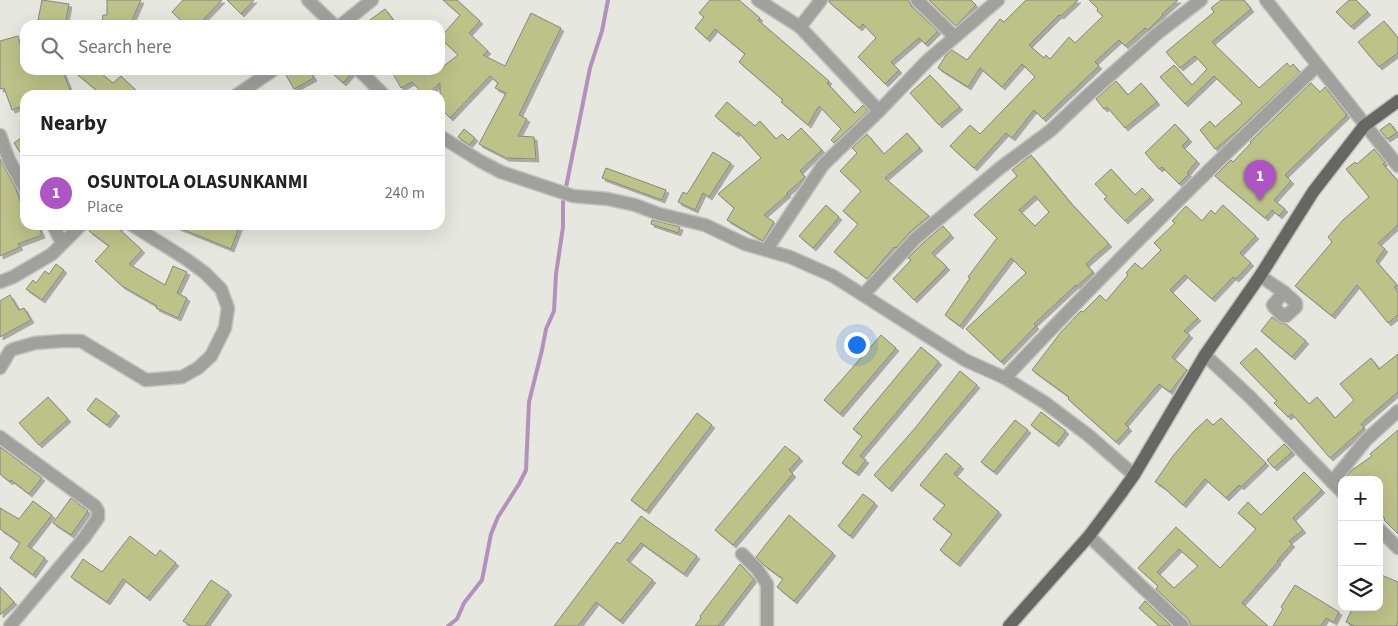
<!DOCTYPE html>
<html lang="en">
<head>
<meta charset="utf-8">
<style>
	:root { --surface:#fff; --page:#f6f6f6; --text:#222; --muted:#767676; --line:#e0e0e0; --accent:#ad55c2 }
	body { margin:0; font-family:"Source Sans 3",sans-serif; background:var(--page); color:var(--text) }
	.controls { position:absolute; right:15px; bottom:15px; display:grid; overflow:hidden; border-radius:10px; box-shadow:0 5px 20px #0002 }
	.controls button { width:45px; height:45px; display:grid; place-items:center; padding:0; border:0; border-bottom:1px solid var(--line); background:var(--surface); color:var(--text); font:25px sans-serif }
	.you { position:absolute; left:856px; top:344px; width:18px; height:18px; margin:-12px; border:4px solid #fff; border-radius:50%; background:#1a73e8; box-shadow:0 0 0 8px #1a73e833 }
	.badge { display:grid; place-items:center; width:32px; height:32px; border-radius:50%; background:var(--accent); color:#fff; font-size:16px; font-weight:700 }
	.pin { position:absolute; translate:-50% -41px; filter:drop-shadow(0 1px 2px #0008) }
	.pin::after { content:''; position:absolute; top:26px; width:18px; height:15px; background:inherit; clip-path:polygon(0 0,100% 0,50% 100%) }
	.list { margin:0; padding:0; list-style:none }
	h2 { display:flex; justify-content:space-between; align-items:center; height:65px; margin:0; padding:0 20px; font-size:21px }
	h2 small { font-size:16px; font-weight:400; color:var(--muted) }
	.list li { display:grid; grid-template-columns:32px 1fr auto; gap:15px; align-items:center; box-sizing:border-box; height:75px; padding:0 20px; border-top:1px solid var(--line) }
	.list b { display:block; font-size:19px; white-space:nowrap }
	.list p { margin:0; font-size:16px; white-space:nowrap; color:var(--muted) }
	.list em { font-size:16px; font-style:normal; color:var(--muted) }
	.icon { flex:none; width:28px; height:28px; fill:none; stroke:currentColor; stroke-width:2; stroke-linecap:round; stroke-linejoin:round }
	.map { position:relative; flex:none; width:1398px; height:626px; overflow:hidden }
	.search { position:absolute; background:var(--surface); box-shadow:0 5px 20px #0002; left:20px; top:20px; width:425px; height:55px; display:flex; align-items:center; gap:12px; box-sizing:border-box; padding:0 18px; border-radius:15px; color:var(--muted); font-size:19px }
	.panel { position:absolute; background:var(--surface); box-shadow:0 5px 20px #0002; left:20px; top:90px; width:425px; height:140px; border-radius:15px }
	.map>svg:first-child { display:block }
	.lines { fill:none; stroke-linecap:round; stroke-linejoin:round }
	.stream { stroke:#b490bd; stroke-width:4 }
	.building { fill:#bdc289; stroke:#85867f; fill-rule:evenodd; filter:url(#shadow) }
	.minor-casing { stroke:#c1c2bb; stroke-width:15 }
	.major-casing { stroke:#c1c2bb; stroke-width:15 }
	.minor { stroke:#a0a09d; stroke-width:12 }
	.major { stroke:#666762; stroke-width:12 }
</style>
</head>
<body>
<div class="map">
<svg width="1398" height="626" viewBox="0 0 1398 626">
	<defs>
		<filter id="shadow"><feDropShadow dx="3" dy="3" stdDeviation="0" flood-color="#0004"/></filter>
	</defs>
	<rect width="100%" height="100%" fill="#e6e7df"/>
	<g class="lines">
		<!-- stream -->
		<polyline class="stream" points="448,626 457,619 464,603 482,580 491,534 498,517 519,484 526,470 529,402 542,350 546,329 554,311 556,274 563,227 563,202 590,68 602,31 608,0"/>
	</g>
	<!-- building -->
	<g class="building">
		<polygon points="42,0 69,4 65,25 38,20"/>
		<polygon points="107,0 141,0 130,25 102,25 103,15 107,15"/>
		<polygon points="183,0 222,0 198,25 186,25 172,12"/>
		<polygon points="227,0 254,0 241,14"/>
		<polygon points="443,0 457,0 480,21 469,33 488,51 483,55 505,66 531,13 561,28 519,115 527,119 518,136 534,137 536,159 506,158 479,144 506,93 495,88 498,83 490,76 450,118 440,108 440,83 427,95 424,95 412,82 401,88 391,70 428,70 432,75 458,55 440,38 460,15"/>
		<polygon points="710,0 739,0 760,18 758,20 829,81 827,83 855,113 863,105 868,111 834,143 831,140 841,129 819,106 808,125 781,102 783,100 739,62 745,54 715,29 707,39 695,28 704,17 699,13"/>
		<polygon points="829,0 909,0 911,6 938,31 925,44 919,38 891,62 899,70 885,84 858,57 876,38 863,24 859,28 829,2"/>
		<polygon points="929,0 971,0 976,5 956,26"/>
		<polygon points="1026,0 1078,0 1061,16 1059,15 1029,45 1044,58 1046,55 1050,59 1069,37 1075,43 1103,16 1097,11 1098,9 1089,0 1178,0 1162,14 1163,15 1148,30 1145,28 1125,46 1119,40 1095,62 1099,66 1043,119 1034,110 1012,138 1006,133 974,168 950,146 970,125 980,134 1035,77 1022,64 1002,87 980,68 968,87 938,68 946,55 952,50 967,60 1000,19 1004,22"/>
		<polygon points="1221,0 1244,0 1251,9 1212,42 1259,88 1287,63 1290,67 1293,64 1300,72 1236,132 1215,149 1200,130 1210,121 1215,127 1242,103 1214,76 1185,104 1160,77 1174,65 1192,85 1207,69 1195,56 1180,68 1166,52 1214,12 1211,8"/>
		<polygon points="1349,0 1356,0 1368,12 1351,27 1336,12"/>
		<polygon points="385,9 397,25 363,25"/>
		<polygon points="1384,21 1398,38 1398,53 1379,67 1358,42"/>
		<polygon points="18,36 25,64 25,70 62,70 71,92 63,95 25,95 25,105 12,110 4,88 0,89 0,41"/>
		<polygon points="72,70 97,70 113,83 121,76 141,95 102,95"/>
		<polygon points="283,70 309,70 314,78 294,89"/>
		<polygon points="329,70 351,70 352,73 343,83"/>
		<polygon points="930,75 960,107 939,125 910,93"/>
		<polygon points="1116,81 1128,95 1141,83 1157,102 1125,128 1107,107 1104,109 1096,99"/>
		<polygon points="1311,83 1320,92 1325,87 1347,115 1285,175 1291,181 1274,200 1285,209 1279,216 1272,210 1265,218 1215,176 1231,160 1233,162 1251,143 1250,142"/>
		<polygon points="727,102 755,126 760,121 776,139 782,134 788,140 801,128 822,150 800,171 805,177 804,178 787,193 788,194 764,215 774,222 763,241 727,220 734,208 718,194 761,158 738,132 736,134 715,116"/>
		<polygon points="1390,123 1397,133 1387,139 1380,130"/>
		<polygon points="1175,124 1189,139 1182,146 1197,161 1187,173 1189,174 1179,184 1162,167 1159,169 1145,153"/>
		<polygon points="464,129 475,138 469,145 458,137"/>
		<polygon points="907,133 920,148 885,178 929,216 910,232 896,248 894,247 867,279 834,252 858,224 843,211 861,191 840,171 857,153 852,148 867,134 884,154"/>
		<polygon points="25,135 25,160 14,143"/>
		<polygon points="1374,149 1385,162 1383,164 1398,181 1398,225 1378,243 1385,249 1376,261 1397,285 1394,287 1398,292 1398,315 1388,323 1357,285 1332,316 1295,286 1332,242 1328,237 1343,220 1369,197 1346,169 1355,162 1357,164"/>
		<polygon points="713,152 731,163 709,197 703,193 695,210 678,202 683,192 687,194"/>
		<path d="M1031 155 1070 202 1109 244 1086 264 1093 272 1077 286 1076 285 1034 324 1036 326 1001 362 966 329 1026 273 1011 258 960 326 945 315 970 278 968 277 997 238 974 215 1017 176 1012 170ZM1035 196 1049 212 1035 226 1019 210Z"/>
		<polygon points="0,159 16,189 22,207 25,206 25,225 38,225 42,235 18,244 20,247 0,256"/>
		<polygon points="606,168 666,190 662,200 602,178"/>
		<polygon points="1111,169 1135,195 1142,188 1151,197 1125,221 1104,199 1107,197 1095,184"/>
		<polygon points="826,205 839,217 813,248 799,236"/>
		<polygon points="1223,205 1256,236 1240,253 1251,263 1236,279 1233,277 1212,299 1185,275 1170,290 1198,318 1184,331 1190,335 1172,357 1187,370 1170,392 1159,384 1125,424 1129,428 1116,442 1068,399 1069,397 1032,370 1061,332 1081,311 1083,312 1100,295 1106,301 1128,275 1126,273 1135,263 1142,269 1161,250 1154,243 1175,223 1172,221 1186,206 1202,221 1211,210 1215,214"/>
		<polygon points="652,220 680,227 678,233 651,224"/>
		<polygon points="93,225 122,225 119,229 142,250 129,264 165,285 173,266 187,272 177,293 187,298 178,318 156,308 157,306 122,286 95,261 109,246 89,231"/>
		<polygon points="172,225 240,225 231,249"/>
		<polygon points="943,226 951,235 932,253 947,267 914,300 893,279 911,260 908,258 922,244"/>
		<polygon points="56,264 64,270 42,300 26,289 33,280 36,283 45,271 49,274"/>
		<polygon points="10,295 19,310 24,308 31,320 0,337 0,301"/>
		<polygon points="1272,317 1280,323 1286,324 1306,341 1292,357 1261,331"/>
		<polygon points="881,335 896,348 840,414 824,400"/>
		<polygon points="921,347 939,362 860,456 866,460 856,473 842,463 862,436 853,429"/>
		<polygon points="1256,348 1309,404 1317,397 1335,418 1354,400 1340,384 1371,358 1379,369 1398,354 1398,392 1361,424 1364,428 1330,458 1292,414 1288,417 1274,403 1277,401 1240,363"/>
		<polygon points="960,371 977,385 889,489 874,475 916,427"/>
		<polygon points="48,397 68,419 39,445 19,423"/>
		<polygon points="96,398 117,413 107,425 87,410"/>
		<polygon points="1041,412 1066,431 1056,444 1031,425"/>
		<polygon points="697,413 712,425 646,511 631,500"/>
		<polygon points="1221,418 1266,463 1241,487 1239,485 1226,498 1205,479 1183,505 1163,487 1155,482 1173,456 1194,431 1207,419 1213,425"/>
		<polygon points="1015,420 1028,430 994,472 981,462"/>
		<polygon points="1398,430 1398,534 1384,520 1385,519 1379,512 1379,480 1344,480 1352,470 1372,456 1370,454"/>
		<polygon points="1284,444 1292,452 1274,468 1267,460"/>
		<polygon points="785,446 800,458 789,470 793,474 733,545 715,530"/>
		<polygon points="0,447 42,478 29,494 11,480 10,482 0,474"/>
		<polygon points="946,453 961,466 954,474 999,512 957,564 940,550 952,534 933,519 945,505 920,485"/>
		<path d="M1304 472 1322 490 1293 518 1303 530 1289 541 1292 544 1277 561 1278 562 1242 603 1268 626H1191L1189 620 1156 589 1158 586 1138 568 1176 527 1220 568 1256 529 1238 513 1248 502 1261 515ZM1179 549 1198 566 1174 588 1157 572Z"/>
		<polygon points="863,494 875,503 850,536 838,526"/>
		<polygon points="71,498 88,511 71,535 53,523"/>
		<polygon points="33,501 52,515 28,546 45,558 33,575 10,558 20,543 0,529 0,508 19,519"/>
		<polygon points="789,515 833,553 794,601 777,587 783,579 765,566 756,557"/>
		<polygon points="641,516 697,556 684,574 641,543 627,560 653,580 620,621 596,602 578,626 554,626 617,542 620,544"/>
		<polygon points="130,536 156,556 160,550 176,563 147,598 123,579 107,602 71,577 83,559 102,572"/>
		<polygon points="740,564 754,579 718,626 695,626 701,618 700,616"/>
		<polygon points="1379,574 1398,582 1398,621 1396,626 1355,626 1346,622 1353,607 1379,607"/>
		<polygon points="211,580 229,592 205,626 191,626 183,621"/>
		<polygon points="1295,585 1339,612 1334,622 1326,618 1321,626 1273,626 1283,609 1281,607"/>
		<polygon points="0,587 14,602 0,615"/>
		<polygon points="1145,601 1171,626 1159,626 1139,608"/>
	</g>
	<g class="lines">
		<!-- minor casing -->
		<g class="minor-casing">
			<g id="minor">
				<polyline points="308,0 334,25"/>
				<polyline points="758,0 800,27 879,111"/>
				<polyline points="917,0 954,36"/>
				<polyline points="1266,0 1398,166"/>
				<polyline points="341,25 372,0"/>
				<polyline points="800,27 821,0"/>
				<polyline points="359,70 384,95"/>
				<polyline points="237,95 273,70"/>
				<polyline points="0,135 9,160 25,189"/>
				<polyline points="440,136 480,161 501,172 573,196 608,199 635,205 659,214 705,225 745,244 790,257 833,276 965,360 1005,378 1044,402 1088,435 1134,475"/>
				<polyline points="53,225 62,243"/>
				<polyline points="767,249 823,165 879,111 928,60 998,0"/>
				<polyline points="1260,276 1284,292 1296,303 1296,307 1286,316 1283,316 1274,307 1273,305 1284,292"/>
				<polyline points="0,282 13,277 52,254 81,225"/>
				<polyline points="864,294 916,238 1000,168 1050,131 1088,95 1159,32 1201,0"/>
				<polyline points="1205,355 1251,398 1342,492"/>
				<polyline points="0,368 10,351 14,349 35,343 62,341 81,341 146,380 182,377 198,368 211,356 225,328 228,308 221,289 205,273 186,259 132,225"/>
				<path d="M1005 378C1106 270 1211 167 1317 66"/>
				<polyline points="0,437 95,506 98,511 98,518 84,538 10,626"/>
				<polyline points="1332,482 1366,440 1398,411"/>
				<polyline points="1379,529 1398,548"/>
				<polyline points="1089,536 1183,626"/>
				<polyline points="742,554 757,569 767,584 767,626"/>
			</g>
		</g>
		<!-- major casing -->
		<g class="major-casing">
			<polyline id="major" points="1009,626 1089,536 1119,496 1134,475 1205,355 1260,276 1313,192 1364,126 1398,101"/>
		</g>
		<!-- minor -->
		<use href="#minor" class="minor"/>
		<!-- major -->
		<use href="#major" class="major"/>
	</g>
</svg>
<div class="controls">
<button>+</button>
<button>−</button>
<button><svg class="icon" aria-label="layers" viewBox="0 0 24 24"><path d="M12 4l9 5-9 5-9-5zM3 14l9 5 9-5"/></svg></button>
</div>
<div class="you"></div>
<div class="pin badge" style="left:1260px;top:201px">1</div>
<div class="search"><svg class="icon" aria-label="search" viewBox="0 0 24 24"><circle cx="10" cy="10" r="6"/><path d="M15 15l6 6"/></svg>Search here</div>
<section class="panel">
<h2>Nearby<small></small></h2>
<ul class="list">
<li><span class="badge">1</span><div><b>OSUNTOLA OLASUNKANMI</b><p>Place</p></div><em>240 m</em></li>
</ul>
</section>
</div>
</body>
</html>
